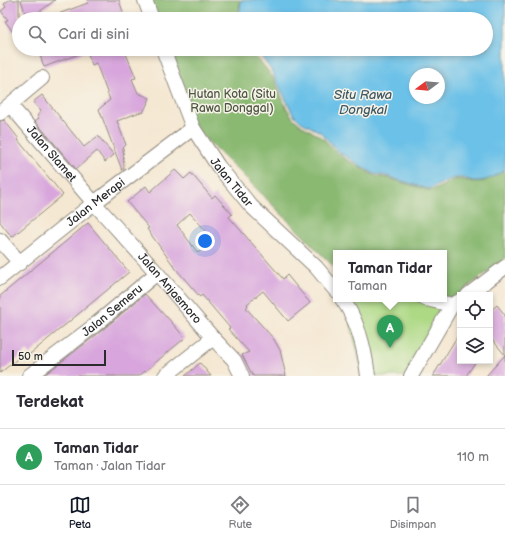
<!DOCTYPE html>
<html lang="id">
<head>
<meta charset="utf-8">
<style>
	:root { --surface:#fff; --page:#f2f2f3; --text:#2b2b33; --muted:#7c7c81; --line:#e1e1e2; --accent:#111827 }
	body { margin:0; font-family:"Balsamiq Sans",sans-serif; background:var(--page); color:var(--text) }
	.controls { position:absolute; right:12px; bottom:12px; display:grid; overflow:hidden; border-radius:0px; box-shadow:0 2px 6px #0003 }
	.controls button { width:36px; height:36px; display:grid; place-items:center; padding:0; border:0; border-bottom:1px solid var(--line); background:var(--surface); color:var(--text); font:20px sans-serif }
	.compass { position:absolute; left:409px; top:68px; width:36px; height:36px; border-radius:50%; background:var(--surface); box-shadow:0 2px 6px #0003; rotate:254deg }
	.scale { position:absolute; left:12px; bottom:10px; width:94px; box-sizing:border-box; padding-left:4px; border:2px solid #2b2b2b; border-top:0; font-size:11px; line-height:14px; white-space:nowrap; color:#2b2b2b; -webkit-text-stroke:3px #f7f3e8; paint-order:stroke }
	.you { position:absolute; left:205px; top:241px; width:14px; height:14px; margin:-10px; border:3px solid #fff; border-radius:50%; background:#1a73e8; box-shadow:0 0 0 6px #1a73e833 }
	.badge { display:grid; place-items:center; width:26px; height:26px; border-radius:50%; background:var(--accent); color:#fff; font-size:13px; font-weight:700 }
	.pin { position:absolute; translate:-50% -33px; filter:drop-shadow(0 1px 2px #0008) }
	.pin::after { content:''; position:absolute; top:21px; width:14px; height:12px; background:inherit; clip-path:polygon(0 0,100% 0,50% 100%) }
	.popup { position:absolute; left:333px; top:250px; width:114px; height:52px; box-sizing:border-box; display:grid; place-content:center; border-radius:0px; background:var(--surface); filter:drop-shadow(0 1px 3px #0005); font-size:13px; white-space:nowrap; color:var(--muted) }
	.popup b { font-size:15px; color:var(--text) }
	.popup::after { content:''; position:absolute; left:50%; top:100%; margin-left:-8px; border:8px solid transparent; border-top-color:var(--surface) }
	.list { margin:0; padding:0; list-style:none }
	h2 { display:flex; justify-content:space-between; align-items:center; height:52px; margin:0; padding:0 16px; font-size:17px }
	h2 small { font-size:13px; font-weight:400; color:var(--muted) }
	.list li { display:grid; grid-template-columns:26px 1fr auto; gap:12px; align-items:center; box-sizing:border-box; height:56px; padding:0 16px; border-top:1px solid var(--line) }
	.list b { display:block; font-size:15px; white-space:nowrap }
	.list p { margin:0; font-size:13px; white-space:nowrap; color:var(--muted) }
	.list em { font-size:13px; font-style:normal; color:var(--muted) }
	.icon { flex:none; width:22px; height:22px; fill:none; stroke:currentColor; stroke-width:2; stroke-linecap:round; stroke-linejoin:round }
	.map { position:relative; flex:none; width:505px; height:376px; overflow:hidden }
	.search { position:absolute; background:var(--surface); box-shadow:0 2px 6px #0003; left:12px; right:12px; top:12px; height:44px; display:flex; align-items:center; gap:10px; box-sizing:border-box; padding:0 14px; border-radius:22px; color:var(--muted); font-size:15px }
	.sheet { height:108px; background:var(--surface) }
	nav { display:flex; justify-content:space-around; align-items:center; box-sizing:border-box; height:56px; border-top:1px solid var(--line); background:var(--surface); font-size:11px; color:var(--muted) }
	nav a { display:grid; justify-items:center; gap:2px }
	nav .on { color:var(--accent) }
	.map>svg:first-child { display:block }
	.green { fill:#add985; stroke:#6c8258 }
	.forest { fill:#8ab972; stroke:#5a724e }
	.water { fill:#6cc1e8; stroke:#4c768a; fill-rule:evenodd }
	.building { fill:#d8a6dd; fill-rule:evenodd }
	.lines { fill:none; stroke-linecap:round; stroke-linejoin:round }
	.minor-casing { stroke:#908a7f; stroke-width:16 }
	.minor { stroke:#fff; stroke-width:14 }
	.labels { text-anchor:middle; stroke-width:3; stroke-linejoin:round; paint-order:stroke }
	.park-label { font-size:12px; fill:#4c5642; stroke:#f7f3e8 }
	.street-label { font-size:12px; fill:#2b2b2b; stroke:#f7f3e8 }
	.water-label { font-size:13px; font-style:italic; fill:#3e5864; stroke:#f7f3e8 }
</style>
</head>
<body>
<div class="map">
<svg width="505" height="376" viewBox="0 0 505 376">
	<rect width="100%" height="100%" fill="#f7f3e8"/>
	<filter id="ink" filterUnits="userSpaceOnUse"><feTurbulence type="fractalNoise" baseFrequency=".025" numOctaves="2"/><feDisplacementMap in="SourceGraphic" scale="8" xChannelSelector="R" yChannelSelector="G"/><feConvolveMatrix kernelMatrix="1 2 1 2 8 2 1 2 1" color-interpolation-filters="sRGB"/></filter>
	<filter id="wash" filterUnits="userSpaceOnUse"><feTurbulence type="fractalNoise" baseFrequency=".012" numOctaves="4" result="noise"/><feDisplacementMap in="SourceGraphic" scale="16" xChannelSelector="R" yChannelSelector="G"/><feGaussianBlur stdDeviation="0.9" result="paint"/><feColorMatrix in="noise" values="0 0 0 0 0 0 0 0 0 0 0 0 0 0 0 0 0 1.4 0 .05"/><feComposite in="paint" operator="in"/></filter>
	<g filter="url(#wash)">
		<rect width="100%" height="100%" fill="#f5e8d3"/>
		<!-- green -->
		<polygon class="green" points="345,299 409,299 440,306 439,320 405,376 363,376"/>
		<!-- forest -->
		<g class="forest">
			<polygon points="142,0 240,0 238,19 149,19"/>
			<polygon points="160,49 249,49 265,67 274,79 286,107 293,118 301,125 323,138 333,149 344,158 375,176 388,178 428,190 436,189 451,181 458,179 474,182 484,181 505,170 505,259 453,298 444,296 444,253 336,253 336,269 239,171 194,128"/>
		</g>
		<!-- water -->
		<path class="water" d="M241 0H505V169C498 175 486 182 476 181 469 181 464 177 457 178 446 179 438 187 428 189L386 176 374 174 340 153 320 132 301 122 293 114 271 70 262 58 253 49H486V19H239ZM415 74H439V98H415Z"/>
		<g id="blocks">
			<!-- building -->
			<g class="building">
				<polygon points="9,0 19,0 19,27 13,32 5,21 8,20 1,11 6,7 4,4"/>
				<polygon points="21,0 55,0 30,19 27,19"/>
				<polygon points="87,0 119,0 123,12 102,19 47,19 47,18 88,3"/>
				<polygon points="38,49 124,49 136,78 132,79 138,93 150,98 143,113 140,112 117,121 126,145 123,148 124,169 122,170 99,109 110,100 96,63 92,65 87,51 44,67"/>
				<polygon points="42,95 84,147 98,136 114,155 105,162 97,151 76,169 35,121 39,118 37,116 41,111 33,102"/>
				<polygon points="4,120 19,139 18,140 63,195 12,237 0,222 0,121"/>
				<path d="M175 170 184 179 191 173 212 198 215 195 232 214 229 217 283 279 287 275 310 303 288 321 263 291 247 304 248 306 246 308 273 338 280 350 286 376H253L242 355 249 352 228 329 230 328 202 295 200 297 176 269 147 229 149 228 127 202 146 186 150 192ZM190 213 214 240 198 253 177 225Z"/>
				<polygon points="88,223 129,272 30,354 27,351 0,373 0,296"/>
				<polygon points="145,294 166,317 167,317 185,338 139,376 43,376 100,332"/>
				<polygon points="497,305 505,315 505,376 486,376 505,355 490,337 490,311"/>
				<polygon points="460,332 460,361 476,361 466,376 433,376"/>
				<polygon points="200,363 211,376 185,376"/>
			</g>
		</g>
	</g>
	<g filter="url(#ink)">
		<use href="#blocks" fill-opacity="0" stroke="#908a7f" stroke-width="1"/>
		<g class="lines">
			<!-- minor casing -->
			<g class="minor-casing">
				<g id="minor">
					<polyline points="145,0 152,19"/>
					<path id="s1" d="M163 49 193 128 218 166 251 206 316 267 336 291"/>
					<path id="s2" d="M10 105 94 203 157 273 213 338 234 360 242 376"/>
					<polyline points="0,113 42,78"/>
					<polyline points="0,240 20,263"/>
					<path id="s3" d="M0 278 94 203 193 128"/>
					<polyline points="468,295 505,267"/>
					<path d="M342 299C358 320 365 351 368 376"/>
					<polyline points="426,299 452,305 460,301"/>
					<path id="s4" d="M29 376 95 325 157 273"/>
					<polyline points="165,376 213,338"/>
					<polyline points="411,376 452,305"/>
				</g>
			</g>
			<!-- minor -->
			<use href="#minor" class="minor"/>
		</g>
	</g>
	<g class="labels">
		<!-- park labels -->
		<g class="park-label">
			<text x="232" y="98">Hutan Kota (Situ<tspan x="232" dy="14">Rawa Donggal)</tspan></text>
		</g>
		<!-- street labels -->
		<g class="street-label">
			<text dy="4" stroke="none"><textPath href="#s2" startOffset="64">Jalan Slamet</textPath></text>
			<text dy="4" stroke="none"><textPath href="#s1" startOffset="151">Jalan Tidar</textPath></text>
			<text dy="4" stroke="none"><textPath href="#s3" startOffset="122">Jalan Merapi</textPath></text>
			<text dy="4" stroke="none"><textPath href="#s2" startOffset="243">Jalan Anjasmoro</textPath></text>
			<text dy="4" stroke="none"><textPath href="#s4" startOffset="106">Jalan Semeru</textPath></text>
		</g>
		<!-- water labels -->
		<g class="water-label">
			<text x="363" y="99">Situ Rawa<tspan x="363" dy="15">Dongkal</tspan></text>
		</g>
	</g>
</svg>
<div class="controls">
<button><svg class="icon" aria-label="locate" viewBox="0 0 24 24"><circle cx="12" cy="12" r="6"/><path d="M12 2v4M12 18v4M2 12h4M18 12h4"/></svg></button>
<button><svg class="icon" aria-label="layers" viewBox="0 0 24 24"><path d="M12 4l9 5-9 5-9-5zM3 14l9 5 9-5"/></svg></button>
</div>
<svg class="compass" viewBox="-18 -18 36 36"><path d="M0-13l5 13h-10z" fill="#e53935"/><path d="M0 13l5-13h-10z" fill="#7c7c81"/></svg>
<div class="scale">50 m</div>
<div class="you"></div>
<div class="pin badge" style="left:390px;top:348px;background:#2e9e5b">A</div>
<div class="popup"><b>Taman Tidar</b>Taman</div>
<div class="search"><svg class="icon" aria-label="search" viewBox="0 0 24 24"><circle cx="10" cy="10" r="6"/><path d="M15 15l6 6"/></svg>Cari di sini</div>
</div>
<section class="sheet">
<h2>Terdekat<small></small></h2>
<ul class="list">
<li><span class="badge" style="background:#2e9e5b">A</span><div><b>Taman Tidar</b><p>Taman · Jalan Tidar</p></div><em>110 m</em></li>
</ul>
</section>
<nav>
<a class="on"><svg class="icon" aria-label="map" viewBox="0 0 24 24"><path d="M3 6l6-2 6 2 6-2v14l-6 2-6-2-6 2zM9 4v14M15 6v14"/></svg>Peta</a>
<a><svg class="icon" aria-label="directions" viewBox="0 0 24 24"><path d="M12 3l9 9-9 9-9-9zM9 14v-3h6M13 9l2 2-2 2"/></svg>Rute</a>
<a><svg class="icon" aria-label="saved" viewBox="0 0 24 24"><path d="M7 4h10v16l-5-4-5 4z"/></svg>Disimpan</a>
</nav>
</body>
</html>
